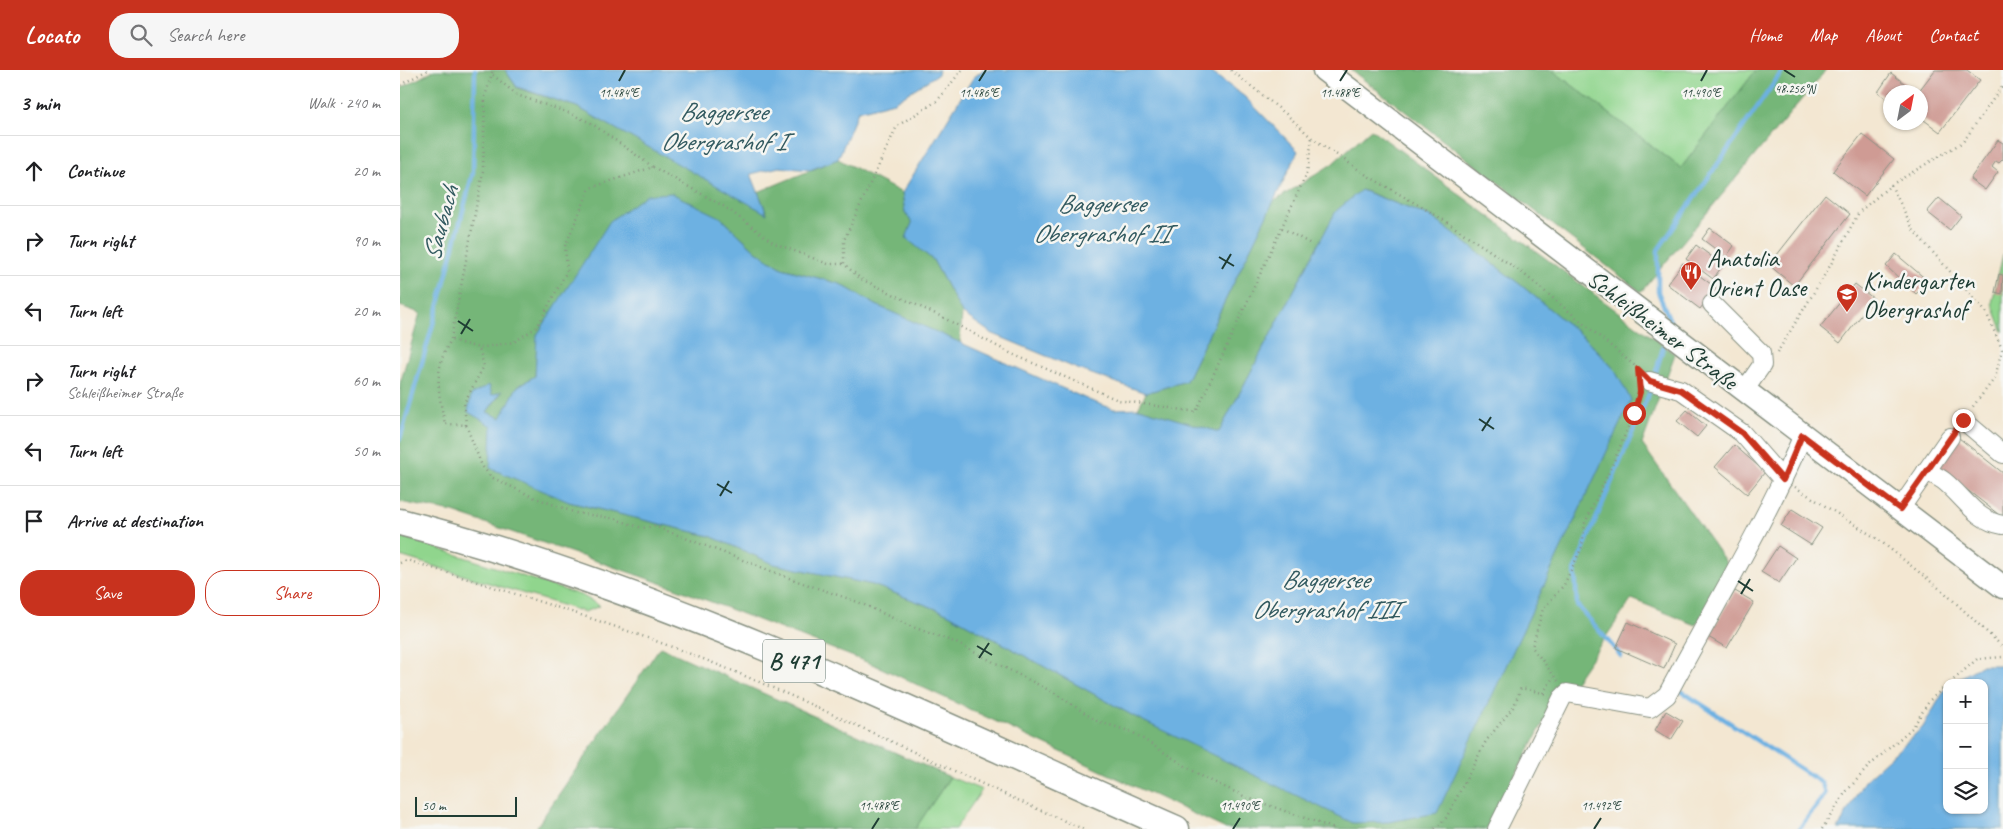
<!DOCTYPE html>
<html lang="en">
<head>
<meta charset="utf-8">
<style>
	:root { --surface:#fff; --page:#f6f6f6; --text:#202124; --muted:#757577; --line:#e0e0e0; --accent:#c8321e }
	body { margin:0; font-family:Caveat,sans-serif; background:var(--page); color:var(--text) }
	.controls { position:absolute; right:15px; bottom:15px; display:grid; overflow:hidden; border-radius:10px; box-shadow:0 1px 4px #0004 }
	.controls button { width:45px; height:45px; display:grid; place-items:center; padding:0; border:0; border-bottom:1px solid var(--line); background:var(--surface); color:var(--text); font:25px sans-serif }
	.compass { position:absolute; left:1483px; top:15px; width:45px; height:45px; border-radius:50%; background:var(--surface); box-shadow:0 1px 4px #0004; rotate:32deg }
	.scale { position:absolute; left:15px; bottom:12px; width:102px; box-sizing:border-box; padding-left:5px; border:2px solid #1f3d34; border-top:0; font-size:14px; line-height:18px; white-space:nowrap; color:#1f3d34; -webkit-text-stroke:4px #f6f6f2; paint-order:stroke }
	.stop { position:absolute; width:15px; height:15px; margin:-11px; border:4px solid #c8321e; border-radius:50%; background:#fff }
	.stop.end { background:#c8321e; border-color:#fff; box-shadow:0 1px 5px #0008 }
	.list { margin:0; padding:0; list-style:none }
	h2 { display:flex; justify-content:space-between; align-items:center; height:65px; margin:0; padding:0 20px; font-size:21px }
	h2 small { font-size:16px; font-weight:400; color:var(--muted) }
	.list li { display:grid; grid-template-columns:32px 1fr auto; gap:15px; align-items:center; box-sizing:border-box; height:70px; padding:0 20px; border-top:1px solid var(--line) }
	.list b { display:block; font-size:19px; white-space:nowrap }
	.list p { margin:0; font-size:16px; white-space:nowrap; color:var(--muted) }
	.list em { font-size:16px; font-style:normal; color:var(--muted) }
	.actions { display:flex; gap:10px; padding:15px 20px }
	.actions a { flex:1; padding:11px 0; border:1px solid var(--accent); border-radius:20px; text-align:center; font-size:18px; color:var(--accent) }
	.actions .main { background:var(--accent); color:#fff }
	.icon { flex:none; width:28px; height:28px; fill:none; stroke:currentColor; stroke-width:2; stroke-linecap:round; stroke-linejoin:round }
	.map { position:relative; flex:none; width:1603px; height:759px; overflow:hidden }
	header { display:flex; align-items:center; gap:30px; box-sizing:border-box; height:70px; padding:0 25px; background:var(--accent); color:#fff }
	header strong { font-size:24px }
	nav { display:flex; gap:28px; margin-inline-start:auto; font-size:18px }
	.search { width:350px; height:45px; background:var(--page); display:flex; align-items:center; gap:12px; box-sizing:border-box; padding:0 18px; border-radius:20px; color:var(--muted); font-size:19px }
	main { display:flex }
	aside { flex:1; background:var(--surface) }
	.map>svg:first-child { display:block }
	.green { fill:#90d58d; stroke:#588960 }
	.forest { fill:#74b678; stroke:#4a7a56 }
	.water { fill:#6db1e2; stroke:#46778b }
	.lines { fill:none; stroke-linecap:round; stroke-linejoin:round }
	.stream { stroke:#6db1e2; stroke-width:4.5 }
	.building { fill:#cf9b94 }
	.minor-casing { stroke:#899283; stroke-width:20 }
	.major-casing { stroke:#899283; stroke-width:25 }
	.highway-casing { stroke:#899283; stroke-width:29 }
	.path { stroke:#899283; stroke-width:2.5; stroke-dasharray:1 4; stroke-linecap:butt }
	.minor { stroke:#fff; stroke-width:18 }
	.major { stroke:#fff; stroke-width:22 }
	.highway { stroke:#fff; stroke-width:26 }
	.route { stroke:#c8321e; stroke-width:6 }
	.ticks { fill:none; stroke:#1f3d34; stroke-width:2 }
	.labels { text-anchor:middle; stroke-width:5; stroke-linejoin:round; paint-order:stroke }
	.shield { fill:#f6f6f2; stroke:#60746d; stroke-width:1 }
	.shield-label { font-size:24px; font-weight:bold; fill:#1f3d34 }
	.poi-label { font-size:25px; fill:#1f3d34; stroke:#f6f6f2; text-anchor:start }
	.street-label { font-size:25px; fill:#1f3d34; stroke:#f6f6f2 }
	.water-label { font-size:26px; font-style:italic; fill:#325a60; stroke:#f6f6f2 }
	.ticks-label { font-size:12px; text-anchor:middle; fill:#1f3d34; stroke:#f6f6f2; stroke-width:5; stroke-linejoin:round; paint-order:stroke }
</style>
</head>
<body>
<header>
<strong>Locato</strong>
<div class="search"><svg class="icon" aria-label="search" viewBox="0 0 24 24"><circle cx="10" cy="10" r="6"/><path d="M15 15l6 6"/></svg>Search here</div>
<nav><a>Home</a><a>Map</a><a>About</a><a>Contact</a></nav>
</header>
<main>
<aside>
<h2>3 min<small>Walk · 240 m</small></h2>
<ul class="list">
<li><svg class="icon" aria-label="ahead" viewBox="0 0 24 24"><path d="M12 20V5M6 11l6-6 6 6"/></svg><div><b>Continue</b></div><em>20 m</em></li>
<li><svg class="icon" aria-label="right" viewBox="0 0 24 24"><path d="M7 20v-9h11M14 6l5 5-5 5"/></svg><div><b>Turn right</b></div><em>90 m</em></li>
<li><svg class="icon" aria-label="left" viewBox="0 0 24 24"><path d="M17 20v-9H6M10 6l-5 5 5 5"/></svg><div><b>Turn left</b></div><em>20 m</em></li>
<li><svg class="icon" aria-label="right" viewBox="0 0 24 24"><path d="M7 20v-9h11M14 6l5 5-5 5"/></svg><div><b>Turn right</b><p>Schleißheimer Straße</p></div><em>60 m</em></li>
<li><svg class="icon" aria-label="left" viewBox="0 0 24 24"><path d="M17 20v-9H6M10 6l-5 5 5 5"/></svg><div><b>Turn left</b></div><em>50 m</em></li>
<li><svg class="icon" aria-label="arrive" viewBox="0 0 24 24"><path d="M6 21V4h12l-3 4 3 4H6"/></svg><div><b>Arrive at destination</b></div></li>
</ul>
<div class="actions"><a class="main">Save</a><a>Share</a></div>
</aside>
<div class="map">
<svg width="1603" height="759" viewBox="0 0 1603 759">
	<rect width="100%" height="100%" fill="#f6f6f2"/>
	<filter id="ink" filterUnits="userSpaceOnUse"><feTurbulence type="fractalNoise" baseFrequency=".02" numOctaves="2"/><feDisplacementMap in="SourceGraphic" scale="10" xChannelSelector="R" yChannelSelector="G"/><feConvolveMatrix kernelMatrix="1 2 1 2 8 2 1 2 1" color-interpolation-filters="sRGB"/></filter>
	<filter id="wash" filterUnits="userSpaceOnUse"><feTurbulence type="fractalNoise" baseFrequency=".0096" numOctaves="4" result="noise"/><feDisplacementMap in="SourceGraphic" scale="20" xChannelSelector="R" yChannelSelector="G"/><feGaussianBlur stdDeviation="1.12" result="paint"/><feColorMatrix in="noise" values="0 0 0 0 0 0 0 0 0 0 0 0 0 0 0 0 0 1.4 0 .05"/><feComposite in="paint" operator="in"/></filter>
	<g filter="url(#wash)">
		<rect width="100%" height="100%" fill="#f3e7d2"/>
		<!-- green -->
		<g class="green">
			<polygon points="1152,0 1356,0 1281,98"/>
			<polygon points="1603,184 1603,262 1592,233"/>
			<polygon points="0,466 183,526 200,536 184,542 0,486"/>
			<polygon points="550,707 582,720 555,759 515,759"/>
		</g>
		<!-- forest -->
		<g class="forest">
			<polygon points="34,0 105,0 117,18 177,37 367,143 358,122 438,89 502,123 505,142 512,153 507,168 533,190 562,243 560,273 476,235 440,214 382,198 356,181 320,147 138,265 135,306 117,317 101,349 87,342 102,322 92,325 89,315 68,342 93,356 169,432 310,466 374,494 473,515 547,543 739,649 1214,299 1188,271 1122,216 1033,148 962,120 936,141 819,362 738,338 746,323 786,311 873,132 932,94 971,59 1275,284 1242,374 1330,498 1296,555 1232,529 1174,613 1158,625 1087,759 826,759 477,596 275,518 53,442 0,432 0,314 20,243 0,236 0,19"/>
			<polygon points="951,0 1152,0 1281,98 1356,0 1426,0 1241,222"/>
			<polygon points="260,577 550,707 515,759 135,759"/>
		</g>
		<!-- water -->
		<g class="water">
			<polygon points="105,0 539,0 538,4 494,32 458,41 438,89 410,100 379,97 351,104 367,144 177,37 117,17"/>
			<polygon points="583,0 808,0 845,27 898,81 786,311 746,323 680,300 591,263 562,243 533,190 506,168 512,153 505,142 502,123 573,8"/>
			<polygon points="961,120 1033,148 1122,216 1188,271 1214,299 1231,330 1037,743 989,752 953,753 739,649 547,543 473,515 374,494 310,466 169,432 90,398 92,356 68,342 71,325 89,315 92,325 102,321 87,342 101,348 117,317 135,306 137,265 210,151 246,125 271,123 320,147 356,181 382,198 440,214 476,235 691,331 714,339 739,338 819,362 936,141"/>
			<polygon points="1582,595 1603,595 1603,759 1438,759 1464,711 1523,657 1547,616 1547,740 1584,740 1584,613 1551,613"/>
		</g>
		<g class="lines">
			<!-- stream -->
			<g class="stream">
				<polyline points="1271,253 1258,222 1258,180 1383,0"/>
				<polyline points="1256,301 1264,275"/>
				<polyline points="0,369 40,230 73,102 75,0"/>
				<polyline points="1221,586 1177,535 1175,499 1250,321"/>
				<polyline points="1281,621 1422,713 1425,724 1399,759"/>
			</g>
		</g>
		<g id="blocks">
			<!-- building -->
			<g class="building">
				<polygon points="1535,0 1567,0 1580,10 1540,62 1520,47 1520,22 1518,22"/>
				<polygon points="1491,3 1509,17 1505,22 1490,22 1490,31 1478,22"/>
				<polygon points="1462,64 1494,89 1465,126 1433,101"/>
				<polygon points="1598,70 1603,73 1603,89 1599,93 1596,91 1592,97 1598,102 1585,120 1570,109"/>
				<polygon points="1425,124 1450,144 1394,216 1369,195"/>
				<polygon points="1539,128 1561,146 1550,160 1527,142"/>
				<polygon points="1310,158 1334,176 1326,187 1302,169"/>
				<polygon points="1296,175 1323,195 1313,209 1286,189"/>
				<polygon points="1496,184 1528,211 1516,224 1486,196"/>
				<polygon points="1283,193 1316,218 1300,239 1267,214"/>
				<polygon points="1599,204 1603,205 1602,224 1595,222"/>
				<polygon points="1455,214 1474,229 1440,273 1420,257"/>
				<polygon points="1287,340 1306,356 1297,367 1277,351"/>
				<polygon points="1559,368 1603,403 1603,448 1537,396"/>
				<polygon points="1334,375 1365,402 1347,424 1315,397"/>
				<polygon points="1392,439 1422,458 1411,475 1381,456"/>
				<polygon points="1378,476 1396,488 1379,513 1361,502"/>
				<polygon points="1335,521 1354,532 1327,578 1308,567"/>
				<polygon points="1228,552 1275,574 1264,599 1216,578"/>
				<polygon points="1266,641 1283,651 1271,670 1255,660"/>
			</g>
		</g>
	</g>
	<g filter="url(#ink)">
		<use href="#blocks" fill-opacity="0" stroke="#899283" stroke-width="1"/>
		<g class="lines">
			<!-- minor casing -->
			<g class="minor-casing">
				<g id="minor">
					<polyline points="1312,234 1361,283 1362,295 1344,321"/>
					<polyline points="1249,311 1281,320 1342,363 1383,410"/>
					<polyline points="1563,350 1603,384"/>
					<path d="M1526 401C1532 404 1539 407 1544 411 1564 427 1576 451 1603 455"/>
					<polyline points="1500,439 1550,367"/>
					<path d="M1097 759 1162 628 1167 623 1250 638 1267 625C1313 538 1364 455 1403 365"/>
				</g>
			</g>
			<!-- major casing -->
			<g class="major-casing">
				<polyline id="major" points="924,0 1603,517"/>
			</g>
			<!-- highway casing -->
			<g class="highway-casing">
				<path id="highway" d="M0 452C270 521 522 647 776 759"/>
			</g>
			<!-- path -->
			<g class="path">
				<polyline points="562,0 537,31 497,56 444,170 444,194 461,209 540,246 612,284 718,330 796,342 907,103 912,68"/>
				<polyline points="831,0 886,44 912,68 968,106 1039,147 1120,201 1240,300"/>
				<path d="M93 5 117 25 169 43 191 53 253 97 190 118 165 176 167 201 137 257 114 272 79 278 51 270C33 299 38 322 45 354L66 355 82 396 91 407 133 427 176 443 212 448 242 458 254 456 397 511 458 532 510 556 554 572 653 622 697 651 732 662 803 707 848 728 936 759"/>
				<polyline points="0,15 28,0"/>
				<polyline points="253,97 325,137 374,173 428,194 444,194"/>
				<polyline points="1491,115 1514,161 1586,242 1602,279 1595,308 1571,339"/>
				<polyline points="882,158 911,174"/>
				<polyline points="51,269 83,101 85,27 93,0"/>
				<polyline points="1377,283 1430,196 1459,142 1491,115 1563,72 1603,15"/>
				<polyline points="66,355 64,333 84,296 79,278"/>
				<polyline points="1395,417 1479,470 1545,523 1603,577"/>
				<path d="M0 493 7 490C99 519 190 546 280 580 417 632 548 701 683 759"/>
				<polyline points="1158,611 1132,577 1143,539 1164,515 1182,477 1185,453 1214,391 1234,343 1240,323"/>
				<polyline points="1550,613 1577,589 1603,587"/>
				<polyline points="1143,623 1154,606"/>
				<polyline points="1035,759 1046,748 1086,671 1114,636 1121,618 1147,624"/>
				<polyline points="1422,759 1445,723 1468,697 1513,657 1530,630 1547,615"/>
			</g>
			<!-- minor -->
			<use href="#minor" class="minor"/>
			<!-- major -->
			<use href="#major" class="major"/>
			<!-- highway -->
			<use href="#highway" class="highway"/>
		</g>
	</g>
	<g class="lines" filter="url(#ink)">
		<!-- route -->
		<polyline class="route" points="1234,343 1240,322 1238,299 1250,311 1281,320 1342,363 1383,410 1402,365 1500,439 1563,350"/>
	</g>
	<!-- ticks -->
	<path class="ticks" d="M1384 0 1395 7M219 11 225 0M579 11 586 0M940 11 947 0M1301 11 1307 0M819 187 834 196M822 199 831 184M58 251 73 261M61 264 70 249M1079 349 1094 359M1082 361 1091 347M317 414 332 423M320 426 329 411M1338 511 1353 521M1341 524 1350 509M577 576 592 585M579 588 589 573M472 759 479 748M833 759 840 748M1194 759 1201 748"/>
	<!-- icons -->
	<defs>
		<g id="restaurant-pin" transform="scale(1.125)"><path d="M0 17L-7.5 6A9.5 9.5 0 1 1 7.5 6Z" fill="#c8321e" stroke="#f6f6f2"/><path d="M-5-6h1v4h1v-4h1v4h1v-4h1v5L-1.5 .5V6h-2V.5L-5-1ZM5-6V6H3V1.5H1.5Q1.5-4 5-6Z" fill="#fff"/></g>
		<g id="school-pin" transform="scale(1.125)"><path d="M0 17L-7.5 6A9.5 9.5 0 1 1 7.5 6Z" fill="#c8321e" stroke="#f6f6f2"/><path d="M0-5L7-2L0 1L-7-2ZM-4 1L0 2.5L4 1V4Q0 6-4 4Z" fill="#fff"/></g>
	</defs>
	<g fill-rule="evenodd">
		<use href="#restaurant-pin" x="1291" y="202"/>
		<use href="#school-pin" x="1447" y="224"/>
	</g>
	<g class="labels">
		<!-- shield labels -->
		<rect class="shield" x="363" y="569.5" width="62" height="43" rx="4"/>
		<g class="shield-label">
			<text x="394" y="599">B 471</text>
		</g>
		<!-- poi labels -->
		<g class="poi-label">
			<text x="1307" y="197">Anatolia<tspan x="1307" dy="29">Orient Oase</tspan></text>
			<text x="1463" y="219">Kindergarten<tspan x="1463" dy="29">Obergrashof</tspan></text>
		</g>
		<!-- street labels -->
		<g class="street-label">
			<text transform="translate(1263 259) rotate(37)" y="9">Schleißheimer Straße</text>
		</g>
		<!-- water labels -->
		<g class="water-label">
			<text x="323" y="50">Baggersee<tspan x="323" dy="30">Obergrashof I</tspan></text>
			<text x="701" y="142">Baggersee<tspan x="701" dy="30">Obergrashof II</tspan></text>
			<text transform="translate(40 153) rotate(-75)" y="9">Saubach</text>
			<text x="925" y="518">Baggersee<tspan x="925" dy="30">Obergrashof III</tspan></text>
		</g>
	</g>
	<g class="ticks-label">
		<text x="1395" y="23">48.256°N</text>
		<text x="219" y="27">11.484°E</text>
		<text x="579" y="27">11.486°E</text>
		<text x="940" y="27">11.488°E</text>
		<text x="1301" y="27">11.490°E</text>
		<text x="479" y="740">11.488°E</text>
		<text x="840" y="740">11.490°E</text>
		<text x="1201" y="740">11.492°E</text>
	</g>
</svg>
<div class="controls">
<button>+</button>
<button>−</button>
<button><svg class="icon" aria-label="layers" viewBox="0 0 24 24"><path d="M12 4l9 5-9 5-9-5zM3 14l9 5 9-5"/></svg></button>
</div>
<svg class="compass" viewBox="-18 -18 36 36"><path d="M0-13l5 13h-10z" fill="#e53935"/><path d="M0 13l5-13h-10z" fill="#757577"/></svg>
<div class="scale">50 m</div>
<div class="stop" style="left:1234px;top:343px"></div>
<div class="stop end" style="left:1563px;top:350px"></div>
</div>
</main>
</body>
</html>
